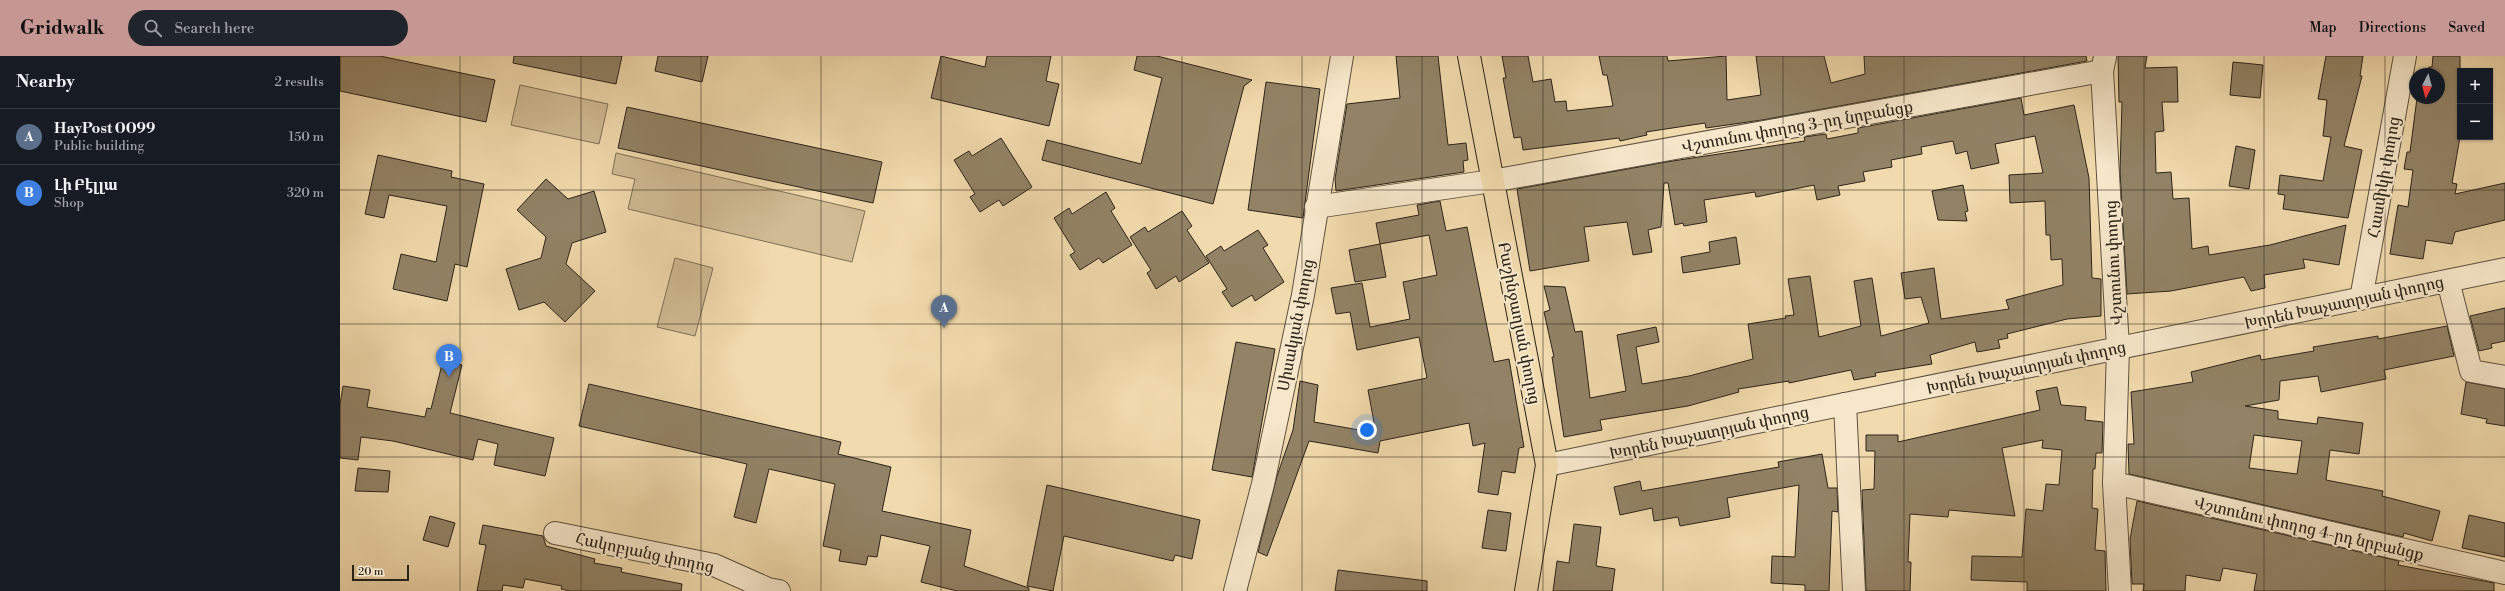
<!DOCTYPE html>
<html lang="en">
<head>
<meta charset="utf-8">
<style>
	:root { --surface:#171b24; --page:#20242c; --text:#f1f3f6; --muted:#9ea1a6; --line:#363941; --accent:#c59692 }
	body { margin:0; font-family:"Libre Bodoni","Noto Serif Armenian",serif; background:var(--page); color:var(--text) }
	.controls { position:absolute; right:12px; top:12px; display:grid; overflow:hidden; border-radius:0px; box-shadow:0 1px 3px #0004 }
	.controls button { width:36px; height:36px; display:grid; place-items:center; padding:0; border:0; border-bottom:1px solid var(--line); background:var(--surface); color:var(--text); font:20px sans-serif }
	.compass { position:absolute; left:2069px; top:12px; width:36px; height:36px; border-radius:50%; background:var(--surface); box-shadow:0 1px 3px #0004; rotate:186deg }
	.scale { position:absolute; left:12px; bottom:10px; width:57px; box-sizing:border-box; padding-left:4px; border:2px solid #2c2419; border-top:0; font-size:11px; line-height:14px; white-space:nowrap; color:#2c2419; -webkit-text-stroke:3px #f6e7ca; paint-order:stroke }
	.you { position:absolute; left:1027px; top:374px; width:14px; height:14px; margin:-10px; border:3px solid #fff; border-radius:50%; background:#1a73e8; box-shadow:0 0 0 6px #1a73e833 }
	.badge { display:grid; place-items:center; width:26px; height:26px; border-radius:50%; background:var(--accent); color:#fff; font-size:13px; font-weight:700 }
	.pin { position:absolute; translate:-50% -33px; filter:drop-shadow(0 1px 2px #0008) }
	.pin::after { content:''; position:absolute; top:21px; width:14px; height:12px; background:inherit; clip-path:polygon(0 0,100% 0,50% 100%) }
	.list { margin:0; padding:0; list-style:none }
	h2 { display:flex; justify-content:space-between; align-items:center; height:52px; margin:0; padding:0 16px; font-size:17px }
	h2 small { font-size:13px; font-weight:400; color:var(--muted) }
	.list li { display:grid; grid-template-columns:26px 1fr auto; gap:12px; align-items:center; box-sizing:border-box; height:56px; padding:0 16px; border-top:1px solid var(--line) }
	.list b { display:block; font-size:15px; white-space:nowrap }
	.list p { margin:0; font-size:13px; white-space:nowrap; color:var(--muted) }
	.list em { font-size:13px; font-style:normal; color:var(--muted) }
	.icon { flex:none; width:22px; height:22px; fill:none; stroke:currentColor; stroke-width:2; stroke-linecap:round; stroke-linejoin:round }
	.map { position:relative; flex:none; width:2165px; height:535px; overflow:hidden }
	header { display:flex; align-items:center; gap:24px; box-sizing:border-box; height:56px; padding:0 20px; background:var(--accent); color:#111 }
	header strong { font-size:19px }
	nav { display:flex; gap:22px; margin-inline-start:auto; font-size:14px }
	.search { width:280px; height:36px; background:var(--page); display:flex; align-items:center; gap:10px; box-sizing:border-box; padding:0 14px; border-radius:22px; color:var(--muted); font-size:15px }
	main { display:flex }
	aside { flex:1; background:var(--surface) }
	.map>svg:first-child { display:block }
	.green { fill:#d0bb94; stroke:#7e7056 }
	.building { fill:#928366; stroke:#2c2419; fill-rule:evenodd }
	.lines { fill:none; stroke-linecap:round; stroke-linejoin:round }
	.minor-casing { stroke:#5d523e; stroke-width:24 }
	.major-casing { stroke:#2c2419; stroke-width:24 }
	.minor { stroke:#f6e7ca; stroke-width:22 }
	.major { stroke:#f1daad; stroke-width:22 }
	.grid { fill:none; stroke:#2c2419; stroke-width:1; stroke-opacity:0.55 }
	.labels { text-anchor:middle; stroke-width:4; stroke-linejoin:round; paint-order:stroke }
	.street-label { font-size:16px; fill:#2c2419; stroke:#f6e7ca }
</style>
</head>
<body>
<header>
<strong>Gridwalk</strong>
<div class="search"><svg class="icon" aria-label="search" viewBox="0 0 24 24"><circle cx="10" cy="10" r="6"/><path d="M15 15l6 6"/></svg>Search here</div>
<nav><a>Map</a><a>Directions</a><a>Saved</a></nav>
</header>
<main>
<aside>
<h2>Nearby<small>2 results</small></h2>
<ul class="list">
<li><span class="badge" style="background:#5c6f8a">A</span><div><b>HayPost 0099</b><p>Public building</p></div><em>150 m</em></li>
<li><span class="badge" style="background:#3f7fe0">B</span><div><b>Լի Բէլլա</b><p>Shop</p></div><em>320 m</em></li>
</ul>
</aside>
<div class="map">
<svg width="2165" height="535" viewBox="0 0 2165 535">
	<rect width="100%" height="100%" fill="#f1daad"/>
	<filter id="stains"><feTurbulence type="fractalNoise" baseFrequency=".005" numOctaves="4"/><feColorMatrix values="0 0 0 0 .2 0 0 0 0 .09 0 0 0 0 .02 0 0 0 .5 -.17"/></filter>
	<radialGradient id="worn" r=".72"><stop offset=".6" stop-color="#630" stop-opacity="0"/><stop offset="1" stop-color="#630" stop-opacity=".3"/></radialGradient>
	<!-- green -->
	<g class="green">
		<polygon points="180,29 268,48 259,88 171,69"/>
		<polygon points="276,97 525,155 512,206 288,153 295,123 272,118"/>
		<polygon points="335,202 373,212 355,280 317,271"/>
	</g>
	<!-- building -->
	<g class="building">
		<polygon points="0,0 40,0 155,24 146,66 0,35"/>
		<polygon points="174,0 282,0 276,28 173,7"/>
		<polygon points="318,0 368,0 362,26 315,15"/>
		<polygon points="601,0 645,11 647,0 711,0 706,25 719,28 709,70 591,42"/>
		<polygon points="797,0 817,0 912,24 904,30 873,148 702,104 707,84 801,108 822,22 794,14"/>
		<polygon points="1056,0 1098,0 1108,89 1126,87 1128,104 1123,105 1124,116 996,135 995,123 1007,48 1060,42"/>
		<polygon points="1162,0 1188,0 1193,26 1211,23 1215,46 1226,45 1227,55 1273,50 1267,19 1263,19 1259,0 1327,0 1328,5 1386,0 1387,44 1421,39 1416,0 1484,0 1491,27 1525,18 1524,0 1746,0 1747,5 1422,64 1366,72 1365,67 1306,76 1307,79 1280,85 1279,82 1183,94 1181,81 1174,82 1163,22 1166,22"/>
		<polygon points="1778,0 1807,0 1805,12 1837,11 1838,46 1822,46 1824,75 1815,76 1816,117 1831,116 1833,143 1849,142 1852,193 1868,190 1869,199 1930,189 2006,169 1999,209 1963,203 1965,212 1924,219 1925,232 1911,235 1904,221 1831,235 1787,238 1780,115 1782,46 1779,46"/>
		<polygon points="1986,0 2023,0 2020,20 2022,20 2004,90 2022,94 2008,162 1943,153 1945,139 1938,138 1940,119 1983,125 1991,81 1983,80 1987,44 1978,43"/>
		<polygon points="2093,0 2120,0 2120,58 2118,74 2120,74 2120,81 2112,127 2117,128 2115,138 2165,127 2165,164 2115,176 2112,188 2086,184 2083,203 2050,198 2058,149 2068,151 2073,114 2064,113 2067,96 2070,96 2077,42 2099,42 2099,18 2088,18 2089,11 2092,11"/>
		<polygon points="1893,6 1923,9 1920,42 1890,39"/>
		<polygon points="926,26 980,33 963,162 908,154"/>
		<polygon points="1681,42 1684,59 1734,49 1749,122 1752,222 1761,223 1761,260 1727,263 1667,278 1668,282 1658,284 1660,292 1637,296 1635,286 1590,299 1592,308 1535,317 1536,320 1514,324 1511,314 1449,327 1449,325 1398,333 1399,336 1348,350 1260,364 1262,374 1224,381 1212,301 1214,301 1204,256 1210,254 1204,230 1225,231 1235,276 1242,275 1250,342 1286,335 1277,279 1316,271 1319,286 1296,291 1302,328 1349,320 1413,303 1408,268 1446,262 1445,260 1454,259 1448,223 1470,220 1479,281 1521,270 1514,225 1532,222 1541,280 1589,267 1581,241 1565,243 1561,217 1594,212 1601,263 1669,253 1666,244 1723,229 1722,203 1711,204 1710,179 1706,179 1705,145 1670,147 1669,119 1703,117 1695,80 1655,88 1659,107 1631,113 1627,95 1616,98 1613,85 1581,91 1582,98 1551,104 1552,111 1523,116 1525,125 1498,130 1500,139 1477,144 1474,129 1416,141 1415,136 1364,144 1367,166 1344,170 1343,167 1335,169 1328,127 1324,127 1321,171 1308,174 1312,196 1293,199 1287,166 1244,171 1249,205 1190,215 1177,133 1326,106 1465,85 1464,81 1486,78 1487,83 1518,77 1518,72"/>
		<polygon points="287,51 542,106 533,147 278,92"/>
		<polygon points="661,82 692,131 663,150 659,144 640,156 630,141 635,138 614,104 629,95 632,100"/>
		<polygon points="1896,90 1915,94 1909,133 1889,130"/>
		<polygon points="38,99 112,115 111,121 144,128 127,211 115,208 107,245 53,233 61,198 96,206 107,150 49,139 44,162 25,158"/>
		<polygon points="206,123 228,143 254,135 266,176 232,187 226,208 255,235 225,266 204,246 179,254 166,213 201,202 206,181 177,154"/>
		<polygon points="1623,129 1628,155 1625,156 1627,165 1598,164 1592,135"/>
		<polygon points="766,136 775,152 771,155 792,189 763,207 759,202 740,214 730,199 735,196 714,162 729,152 732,158"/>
		<polygon points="1100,145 1106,175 1127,171 1154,306 1169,303 1184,391 1179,392 1175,417 1162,415 1158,439 1138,436 1145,387 1133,390 1129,367 1040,385 1038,397 969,385 927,500 918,496 937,420 953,374 960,325 978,329 974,366 1036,377 1028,334 1087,322 1079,281 1017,294 1010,256 996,258 991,232 1022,227 1030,271 1070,263 1063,226 1097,219 1089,179 1040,188 1036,167 1079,159 1077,149"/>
		<polygon points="842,155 852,170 847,174 869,207 839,226 836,220 816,233 807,217 811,214 790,181 805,171 808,176"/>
		<polygon points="918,174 928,189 923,192 944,226 915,245 912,239 892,251 882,236 887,233 866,200 881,190 884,195"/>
		<polygon points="1396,181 1400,208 1343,217 1341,201 1370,196 1369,186"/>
		<polygon points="1040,188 1046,221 1015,226 1009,194"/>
		<polygon points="2165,252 2165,285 2151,288 2152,292 2139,295 2130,260"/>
		<path d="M2107 270 2114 300 2044 314 2046 323 1981 336 1978 320 1940 325 1939 344 1905 350 1938 355V363L1977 368 1978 361 2023 367 2019 398 1990 394 1986 424 2043 435 2042 440 2100 455 2092 485 2064 477 2063 481 1789 418 1788 388H1794L1791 336 1853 326 1851 316 1920 299 1921 304 1974 295 1973 291 2038 280V283ZM1914 379 1962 385 1957 418 1909 412Z"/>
		<polygon points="896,286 935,293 912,421 872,414"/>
		<polygon points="103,304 122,309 110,357 214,382 205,420 154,409 158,388 138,383 133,404 53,385 21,381 18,404 0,402 0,348 3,330 30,334 27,351 85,361 87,352 91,353"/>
		<polygon points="2126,326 2165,333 2165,370 2146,367 2147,363 2121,358"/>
		<polygon points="249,328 501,386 498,398 551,411 542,455 631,474 624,510 689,532 689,535 617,535 581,526 590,490 541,479 537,501 528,500 526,509 499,505 501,494 483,490 495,428 429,413 416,467 394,461 407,408 239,370"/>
		<polygon points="1717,331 1721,349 1746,351 1745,364 1763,366 1762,397 1756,397 1755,413 1753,413 1752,452 1758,453 1755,494 1765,495 1766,535 1687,535 1687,526 1631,524 1632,500 1682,501 1686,453 1703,455 1706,428 1719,429 1722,394 1702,392 1703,384 1662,392 1675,460 1609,454 1608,461 1570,458 1568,506 1571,506 1570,535 1526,535 1522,434 1534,433 1535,395 1526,395 1526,379 1558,379 1558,386 1700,354 1696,335"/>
		<polygon points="1482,398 1488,432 1497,432 1498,456 1492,455 1489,535 1465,535 1465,529 1431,527 1432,500 1455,501 1459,429 1387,442 1390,461 1340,470 1338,461 1314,465 1312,452 1280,459 1274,431 1300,425 1302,435 1439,411 1438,406"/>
		<polygon points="18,412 50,415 48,436 15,435"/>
		<polygon points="707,429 860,464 852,503 835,499 833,505 724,480 713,535 687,530"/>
		<polygon points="1797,445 2059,505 2058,509 2154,527 2154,535 1914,535 1917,518 1883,512 1880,525 1846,519 1845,535 1803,535 1804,528 1792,528 1790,483"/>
		<polygon points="1148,454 1171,457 1166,495 1142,492"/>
		<polygon points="2129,459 2165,467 2165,501 2122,492"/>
		<polygon points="90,460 115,467 108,491 83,484"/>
		<polygon points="1234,468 1261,471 1256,510 1275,513 1272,535 1213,535 1217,505 1229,507"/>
		<polygon points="143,469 203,480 206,490 255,503 254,507 282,512 281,516 342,528 341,535 230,535 221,533 222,530 185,523 183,532 163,529 162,535 137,535 146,489 139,488"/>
		<polygon points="998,514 1087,525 1087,535 995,535"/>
	</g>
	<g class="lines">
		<!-- minor casing -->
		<g class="minor-casing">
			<g id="minor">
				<polyline points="1765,1 1762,15 1778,292 1774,427 1780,535"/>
				<polyline points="976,151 1152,125 1762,15"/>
				<polyline points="2108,225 2131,315 2165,321"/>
				<polyline points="2021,243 2065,0"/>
				<polyline points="1505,348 1514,535"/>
				<polyline points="1207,409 2165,213"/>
				<polyline points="1774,427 2165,517"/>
				<polyline points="215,477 374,509 428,533 439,535"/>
				<polyline points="895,535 923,428 963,239 1002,0"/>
			</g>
		</g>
		<!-- major casing -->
		<g class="major-casing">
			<polyline id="major" points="1129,0 1207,409 1186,535"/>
		</g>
		<!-- minor -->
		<use href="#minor" class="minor"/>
		<!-- major -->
		<use href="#major" class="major"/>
	</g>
	<!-- grid -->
	<path class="grid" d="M120 0V535M241 0V535M361 0V535M481 0V535M601 0V535M722 0V535M842 0V535M962 0V535M1082 0V535M1203 0V535M1323 0V535M1443 0V535M1564 0V535M1684 0V535M1804 0V535M1924 0V535M2045 0V535M0 134H2165M0 268H2165M0 401H2165"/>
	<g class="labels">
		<!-- street labels -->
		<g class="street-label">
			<text transform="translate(1457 70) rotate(-10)" y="6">Վշտունու փողոց 3-րդ նրբանցք</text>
			<text transform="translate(2043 121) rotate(-80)" y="6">Հասմիկի փողոց</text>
			<text transform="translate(1773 207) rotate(-93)" y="6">Վշտունու փողոց</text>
			<text transform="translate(2004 246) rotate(-12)" y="6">Խորեն Խաչատրյան փողոց</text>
			<text transform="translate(1180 267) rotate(79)" y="6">Բաշինջաղյան փողոց</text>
			<text transform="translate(955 269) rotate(-79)" y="6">Սիսակյան փողոց</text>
			<text transform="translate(1686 311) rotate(-12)" y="6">Խորեն Խաչատրյան փողոց</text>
			<text transform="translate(1369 376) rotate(-12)" y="6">Խորեն Խաչատրյան փողոց</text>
			<text transform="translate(1969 472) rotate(13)" y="6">Վշտունու փողոց 4-րդ նրբանցք</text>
			<text transform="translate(305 496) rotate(12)" y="6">Հակոբյանց փողոց</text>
		</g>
	</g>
	<rect width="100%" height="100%" filter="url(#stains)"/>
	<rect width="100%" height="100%" fill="url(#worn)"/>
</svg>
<div class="controls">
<button>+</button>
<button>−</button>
</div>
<svg class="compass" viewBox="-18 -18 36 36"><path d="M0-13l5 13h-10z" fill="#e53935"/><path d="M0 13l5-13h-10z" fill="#9ea1a6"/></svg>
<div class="scale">20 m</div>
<div class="you"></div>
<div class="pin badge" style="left:604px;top:272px;background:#5c6f8a">A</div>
<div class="pin badge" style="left:109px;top:321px;background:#3f7fe0">B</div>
</div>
</main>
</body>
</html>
